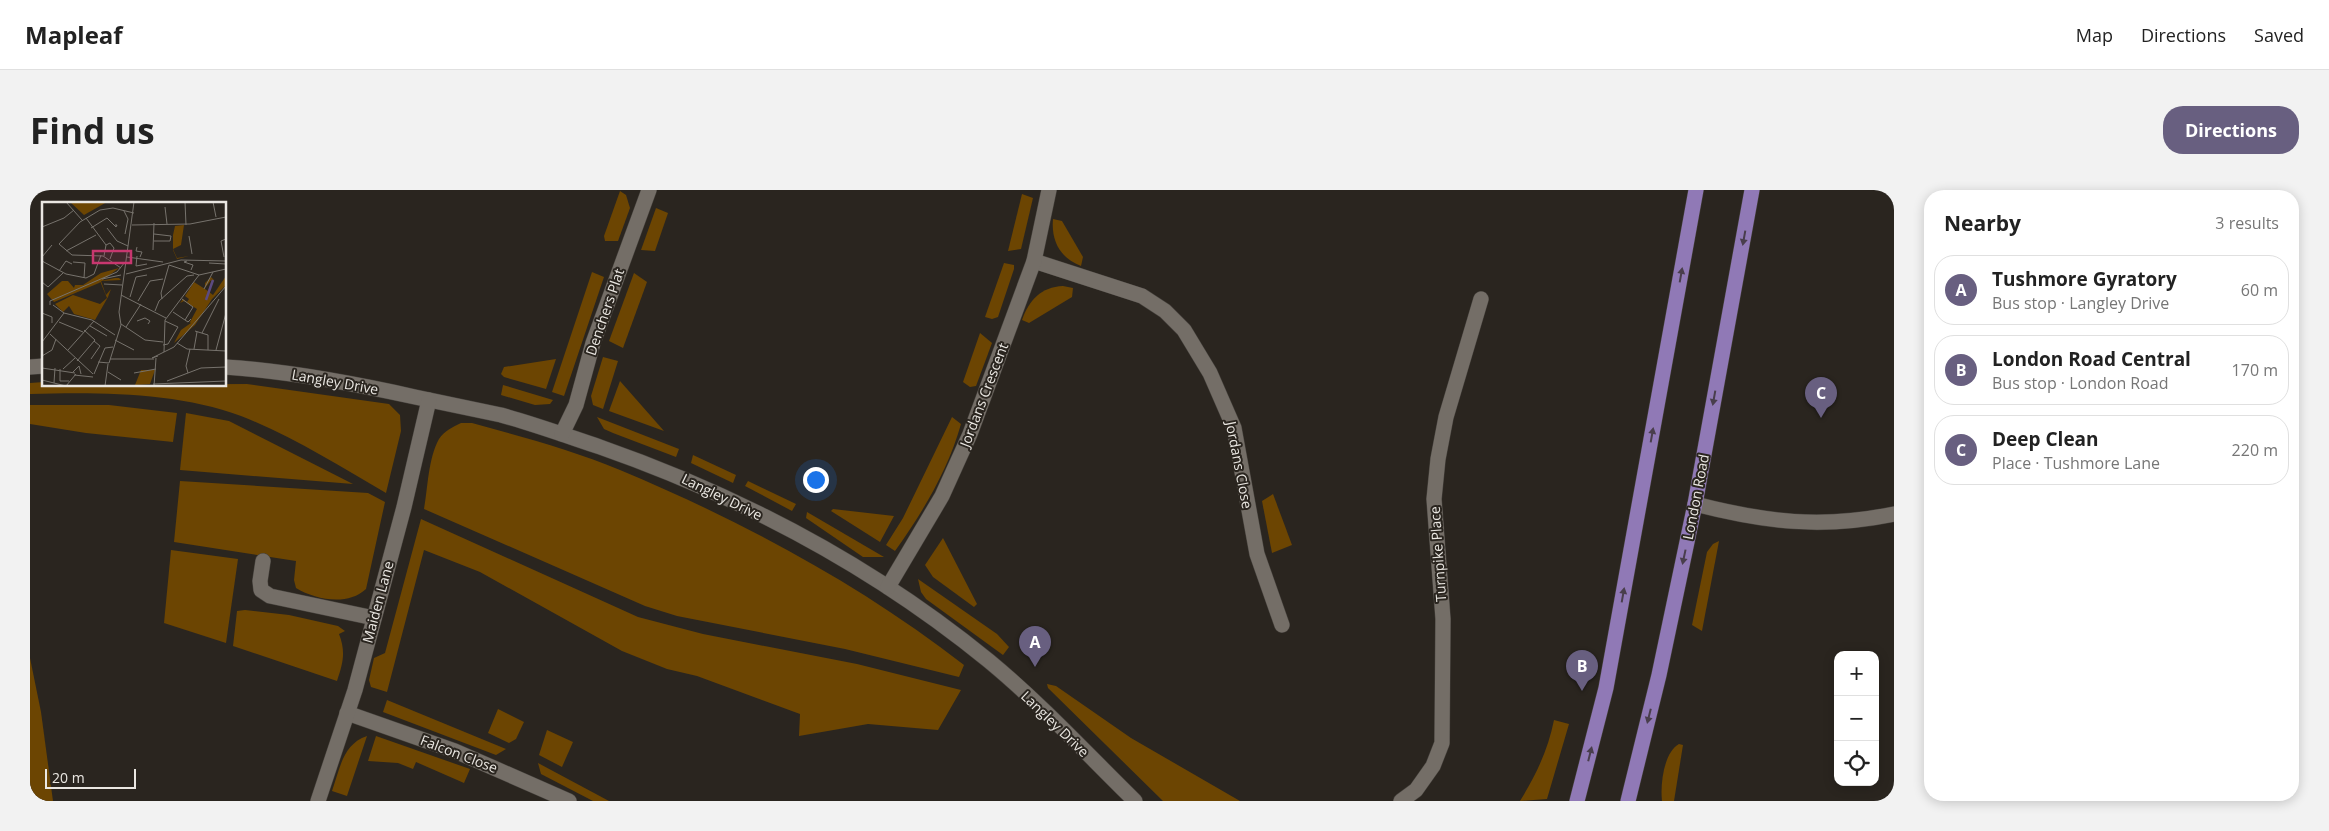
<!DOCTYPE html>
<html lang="en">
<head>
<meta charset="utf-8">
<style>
	:root { --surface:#fff; --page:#f2f2f2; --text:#222; --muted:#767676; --line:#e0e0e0; --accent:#685f80 }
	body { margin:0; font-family:"Open Sans",sans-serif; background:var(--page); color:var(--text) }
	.controls { position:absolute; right:15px; bottom:15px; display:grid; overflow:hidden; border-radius:10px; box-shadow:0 2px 12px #0003 }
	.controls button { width:45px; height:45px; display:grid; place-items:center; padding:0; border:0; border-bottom:1px solid var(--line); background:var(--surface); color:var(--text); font:25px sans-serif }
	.scale { position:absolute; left:15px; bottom:12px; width:91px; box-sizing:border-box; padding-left:5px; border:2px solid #eae7e2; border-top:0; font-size:14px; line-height:18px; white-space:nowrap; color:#eae7e2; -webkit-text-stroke:4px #2a251f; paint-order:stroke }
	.you { position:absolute; left:785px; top:289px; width:18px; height:18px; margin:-12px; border:4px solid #fff; border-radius:50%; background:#1a73e8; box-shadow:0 0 0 8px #1a73e833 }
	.badge { display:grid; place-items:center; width:32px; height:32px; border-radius:50%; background:var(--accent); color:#fff; font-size:16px; font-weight:700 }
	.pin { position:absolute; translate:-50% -41px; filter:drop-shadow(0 1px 2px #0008) }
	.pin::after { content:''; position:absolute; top:26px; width:18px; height:15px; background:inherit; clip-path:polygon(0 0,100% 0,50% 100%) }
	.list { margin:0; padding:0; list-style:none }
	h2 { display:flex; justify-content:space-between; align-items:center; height:65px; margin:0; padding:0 20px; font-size:21px }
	h2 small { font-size:16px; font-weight:400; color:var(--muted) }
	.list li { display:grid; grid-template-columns:32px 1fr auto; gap:15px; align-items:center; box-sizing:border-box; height:70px; margin:0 10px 10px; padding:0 10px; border:1px solid var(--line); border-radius:20px }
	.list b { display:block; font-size:19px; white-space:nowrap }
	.list p { margin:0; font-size:16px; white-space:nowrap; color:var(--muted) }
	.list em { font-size:16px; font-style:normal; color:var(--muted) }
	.icon { flex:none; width:28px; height:28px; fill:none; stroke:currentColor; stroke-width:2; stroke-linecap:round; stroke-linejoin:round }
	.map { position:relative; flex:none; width:1864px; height:611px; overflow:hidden; border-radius:20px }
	header { display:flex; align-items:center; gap:30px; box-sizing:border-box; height:70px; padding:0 25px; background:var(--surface); border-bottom:1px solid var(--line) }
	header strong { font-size:24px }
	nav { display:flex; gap:28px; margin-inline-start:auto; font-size:18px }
	.intro { display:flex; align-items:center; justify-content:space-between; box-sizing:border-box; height:120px; padding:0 30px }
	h1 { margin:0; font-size:35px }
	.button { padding:12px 22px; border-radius:20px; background:var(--accent); color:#fff; font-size:18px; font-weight:700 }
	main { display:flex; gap:30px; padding:0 30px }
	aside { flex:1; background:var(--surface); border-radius:20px; box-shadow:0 2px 12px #0003 }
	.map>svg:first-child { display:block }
	.green { fill:#6c4502 }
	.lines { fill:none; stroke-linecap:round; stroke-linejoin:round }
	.minor-casing { stroke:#46423d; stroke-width:16 }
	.primary-casing { stroke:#46423d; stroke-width:16 }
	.minor { stroke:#746e67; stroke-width:15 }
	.primary { stroke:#9079b6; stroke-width:15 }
	.oneway { fill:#493e4c }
	.labels { text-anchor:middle; stroke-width:4; stroke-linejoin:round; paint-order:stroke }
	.street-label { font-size:14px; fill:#eae7e2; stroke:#2a251f }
	.inset-river { fill:none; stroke:#5b4a82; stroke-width:2.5 }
	.inset-road { fill:none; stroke:#77736d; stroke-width:1 }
	.view { fill:#c8376f; fill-opacity:0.15; stroke:#c8376f; stroke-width:2.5 }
	.inset-edge { fill:none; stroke:#eae7e2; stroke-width:2.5 }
</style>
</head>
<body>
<header>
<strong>Mapleaf</strong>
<nav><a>Map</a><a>Directions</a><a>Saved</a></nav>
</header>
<div class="intro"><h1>Find us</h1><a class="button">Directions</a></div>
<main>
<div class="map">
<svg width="1864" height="611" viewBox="0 0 1864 611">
	<rect width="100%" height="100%" fill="#2a251f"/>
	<!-- green -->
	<g class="green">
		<polygon points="590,1 596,5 600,18 588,51 575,51 574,46"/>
		<polygon points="992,4 1003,8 991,59 978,61"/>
		<polygon points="626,18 638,23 625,61 611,60"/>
		<path d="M1023 29 1032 31 1053 67 1051 76C1030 68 1021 51 1023 29Z"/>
		<polygon points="974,73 984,75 984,79 968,127 962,129 955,127"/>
		<polygon points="562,82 574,87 534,206 522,202"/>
		<polygon points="604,83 617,92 593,158 579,151"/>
		<path d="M1033 96 1043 98 1042 107 999 133 992 130C999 110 1011 97 1033 96Z"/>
		<polygon points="950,143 962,153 946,196 940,197 933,192"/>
		<polygon points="573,167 588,171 573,219 563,215 561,206"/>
		<polygon points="526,169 516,199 474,187 471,184 474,177"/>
		<polygon points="590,191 634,241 579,221"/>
		<path d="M14 192V195L217 194 359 214 370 225 371 241 356 303C309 276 262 246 211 226 148 202 67 202 0 204V193Z"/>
		<polygon points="473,195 523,210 520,214 505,215 471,205"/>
		<polygon points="0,215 79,215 147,223 143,252 56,243 0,234"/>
		<polygon points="156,223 199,231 323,294 150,280"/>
		<polygon points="567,227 649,259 646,267 583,243 574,239"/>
		<path d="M922 227 931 234C918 280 893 322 865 361L856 355 873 328Z"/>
		<path d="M431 233H442C492 247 542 260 590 280 712 331 830 394 934 475L929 487 815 459 647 426 615 416 394 319C398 297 398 269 409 249 414 241 423 237 431 233Z"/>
		<polygon points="663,265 706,285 703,293 661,273"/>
		<path d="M150 291 338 303 355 312 336 399C318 416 286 410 266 398L264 390 266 371 144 352Z"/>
		<polygon points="718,291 766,314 762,321 715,296"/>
		<polygon points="1243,304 1262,355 1242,363 1232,311"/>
		<polygon points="803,319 864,326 850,352 801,321"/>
		<polygon points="777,322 854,367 833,367 776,328"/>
		<polygon points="391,329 608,427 673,444 827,474 931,500 908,540 838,534 769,546 770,524 667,486 637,479 592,461 450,382 394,360 357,502 341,497 339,490 344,468 355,463"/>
		<polygon points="913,348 947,414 944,417 903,387 895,375"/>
		<polygon points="1689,351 1672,441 1662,435 1677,362 1683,354"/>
		<polygon points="141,360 208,369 196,453 134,433"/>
		<polygon points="888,389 967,444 979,457 973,465 896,409 891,402"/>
		<path d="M215 420 259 425 308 436 315 441 309 444C316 462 313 473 307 491L203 456 207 421Z"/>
		<polygon points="0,468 11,522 23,611 0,611"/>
		<polygon points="1017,494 1026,496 1101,548 1210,611 1133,611 1018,498"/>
		<polygon points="357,510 476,559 466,565 353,522"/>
		<polygon points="468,519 494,532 486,549 479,553 458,543"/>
		<path d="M1524 530 1539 534 1517 609 1490 611C1506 585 1518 560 1524 530Z"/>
		<polygon points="517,540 543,552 532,577 509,565"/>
		<path d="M337 546 317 606 302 601C310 578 313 554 337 546Z"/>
		<polygon points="346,546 440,579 434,593 386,572 383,579 368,573 338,571"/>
		<path d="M1649 554 1653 555 1644 611H1632C1630 594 1634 562 1649 554Z"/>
		<polygon points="508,573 579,611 563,611 511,584"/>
	</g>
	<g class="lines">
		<!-- minor casing -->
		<g class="minor-casing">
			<g id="minor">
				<polyline points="1004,71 1112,106 1135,121 1154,140 1180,183 1204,238 1227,364 1252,435"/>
				<polyline points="0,177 14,176"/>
				<path d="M195 177C259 181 322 193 385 207 413 213 442 219 471 225 504 234 537 246 570 257 710 306 844 377 959 471 1011 514 1057 564 1105 611"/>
				<polyline points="532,244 546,215 563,153 619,0"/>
				<path d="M1665 314C1735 332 1792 339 1864 324"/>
				<polyline points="233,371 230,391 231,400 240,406 344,428"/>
				<polyline points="858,397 912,306 940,244 1004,71 1019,0"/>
				<polyline points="317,523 425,561 539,611"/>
				<polyline points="288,611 325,500 374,317 399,210"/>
				<polyline points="1371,611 1386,600 1403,576 1412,553 1413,429 1404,309 1408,269 1416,227 1451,109"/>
			</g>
		</g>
		<!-- primary casing -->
		<g class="primary-casing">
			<g id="primary">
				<polyline points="1547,611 1576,498 1666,0"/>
				<polyline points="1598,611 1629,485 1665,314 1722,0"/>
			</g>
		</g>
		<!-- minor -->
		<use href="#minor" class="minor"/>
		<!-- primary -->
		<use href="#primary" class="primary"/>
	</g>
	<!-- one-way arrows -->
	<defs><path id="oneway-solid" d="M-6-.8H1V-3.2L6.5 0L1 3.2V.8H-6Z" transform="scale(1.25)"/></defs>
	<g class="oneway">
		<use href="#oneway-solid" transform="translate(1714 48) rotate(100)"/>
		<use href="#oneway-solid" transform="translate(1651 85) rotate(-80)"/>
		<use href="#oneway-solid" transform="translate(1684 208) rotate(100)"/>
		<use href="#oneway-solid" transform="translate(1622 245) rotate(-80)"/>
		<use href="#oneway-solid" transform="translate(1654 367) rotate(102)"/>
		<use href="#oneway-solid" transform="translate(1593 405) rotate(-80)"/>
		<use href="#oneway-solid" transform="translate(1619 526) rotate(104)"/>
		<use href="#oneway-solid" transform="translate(1560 564) rotate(-76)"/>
	</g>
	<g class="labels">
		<!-- street labels -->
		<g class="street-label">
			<text transform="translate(575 122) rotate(-71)" y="5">Denchers Plat</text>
			<text transform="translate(305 192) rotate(10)" y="5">Langley Drive</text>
			<text transform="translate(954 205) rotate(-69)" y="5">Jordans Crescent</text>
			<text transform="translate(1209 275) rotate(79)" y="5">Jordans Close</text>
			<text transform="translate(692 307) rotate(26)" y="5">Langley Drive</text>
			<text transform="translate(1666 307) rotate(-79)" y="5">London Road</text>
			<text transform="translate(1408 364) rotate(-94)" y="5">Turnpike Place</text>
			<text transform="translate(348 412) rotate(-75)" y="5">Maiden Lane</text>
			<text transform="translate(1025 534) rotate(44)" y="5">Langley Drive</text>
			<text transform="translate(429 564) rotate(21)" y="5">Falcon Close</text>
		</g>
	</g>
	<!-- overview -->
	<g transform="translate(12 12)">
		<rect width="184" height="184" fill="#2a251f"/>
		<path d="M28 0H65L42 13ZM142 23 139 43 131 47 135 56 147 54 135 57 131 48V33L133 24ZM77 66 57 81 12 100 5 92 20 79H26L32 86 33 83H41L59 71ZM184 74V83L170 97 153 123 132 141 139 128 149 121 144 118 148 120 155 107 142 99 138 101 141 97 145 100 147 97 143 94 152 80 166 89 170 77 163 86V81L155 77 163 81 169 75 172 78 167 90 171 93ZM73 76H77L79 78 59 79 64 93 69 87 66 95 72 96 66 95 53 118 32 112 27 104 21 110 13 102 31 93 58 102 65 96 58 79ZM99 168H113L108 182 93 183Z" fill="#6c4502"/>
		<path class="inset-river" d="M164 98 171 78"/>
		<path class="inset-road" d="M24 0 40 18M143 0 144 23M171 0 174 15M123 5 125 22M82 9 86 17 83 32M44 16 64 43 62 54M90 23 148 22 184 15M0 25 22 16 32 8M49 26 65 16 74 25 75 23H73M65 26 75 39 86 44M147 34 150 52M112 39H128L129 34 112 32M17 42 38 20 58 8 71 6 92 11M17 42 30 53 61 54 79 66M64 43 68 41 72 46 68 57M95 45 94 49 100 50 98 55M111 48 112 21M24 49 54 33M95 54 94 64 105 62M0 55 10 43M85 55 121 60M182 55 179 39 184 37M0 59 24 72 44 76 52 72 59 53M145 59 142 60 151 63 149 68M31 60 43 61 42 76M167 61 184 62M17 69 24 59 30 62M84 72 139 58 184 59M60 77 79 73M0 80 6 85 21 71M62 82 80 83M162 87 171 70M79 93 124 116M88 95 94 75 105 73M120 97 119 91 127 63 157 73M140 97 151 105 143 118M96 99 108 79 121 77M8 103V99L75 70 83 60M11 103 22 111 50 118 73 133M113 109 117 99 145 74 152 73M131 110 146 120 149 117M0 111 10 115V121M95 119 103 116 108 119 106 122M17 120 41 130M79 122 103 138 121 140M48 124 65 134M84 125 99 102M153 129 166 133V148M160 131 177 97M8 132 51 172M73 138 92 148M0 140 22 111M135 141 145 147 184 149M121 143 126 142 136 125 123 119M152 147 155 130M26 148 52 119M174 148 184 111M122 150 123 118 157 73 184 67M0 154 10 148 14 137M116 154 110 156 132 145 184 84M49 157 58 144 52 139M68 157H112M35 159 53 138 42 128M56 160 67 161 79 123 77 110 92 0M0 166 33 171M18 167V179H27M21 167 33 156M31 170 37 164 39 172M66 170 79 178M92 171 114 167M146 171 144 164 148 147M52 172 63 146 71 145M32 173 51 175M0 178 24 184M125 179 159 166 184 165M12 181 13 166M111 182 184 179M24 184 34 172M63 184 66 162M112 184 114 156"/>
		<path class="view" d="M51 49H89V61H51Z"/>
		<rect width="184" height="184" class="inset-edge"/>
	</g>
</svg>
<div class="controls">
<button>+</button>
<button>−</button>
<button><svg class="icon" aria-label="locate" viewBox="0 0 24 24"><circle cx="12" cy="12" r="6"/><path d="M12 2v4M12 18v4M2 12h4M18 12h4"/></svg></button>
</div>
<div class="scale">20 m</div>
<div class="you"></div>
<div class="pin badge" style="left:1005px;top:477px">A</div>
<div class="pin badge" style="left:1552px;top:501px">B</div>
<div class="pin badge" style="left:1791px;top:228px">C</div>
</div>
<aside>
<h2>Nearby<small>3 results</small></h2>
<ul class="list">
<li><span class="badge">A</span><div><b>Tushmore Gyratory</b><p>Bus stop · Langley Drive</p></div><em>60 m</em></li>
<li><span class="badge">B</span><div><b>London Road Central</b><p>Bus stop · London Road</p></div><em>170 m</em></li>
<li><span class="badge">C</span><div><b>Deep Clean</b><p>Place · Tushmore Lane</p></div><em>220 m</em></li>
</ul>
</aside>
</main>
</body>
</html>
